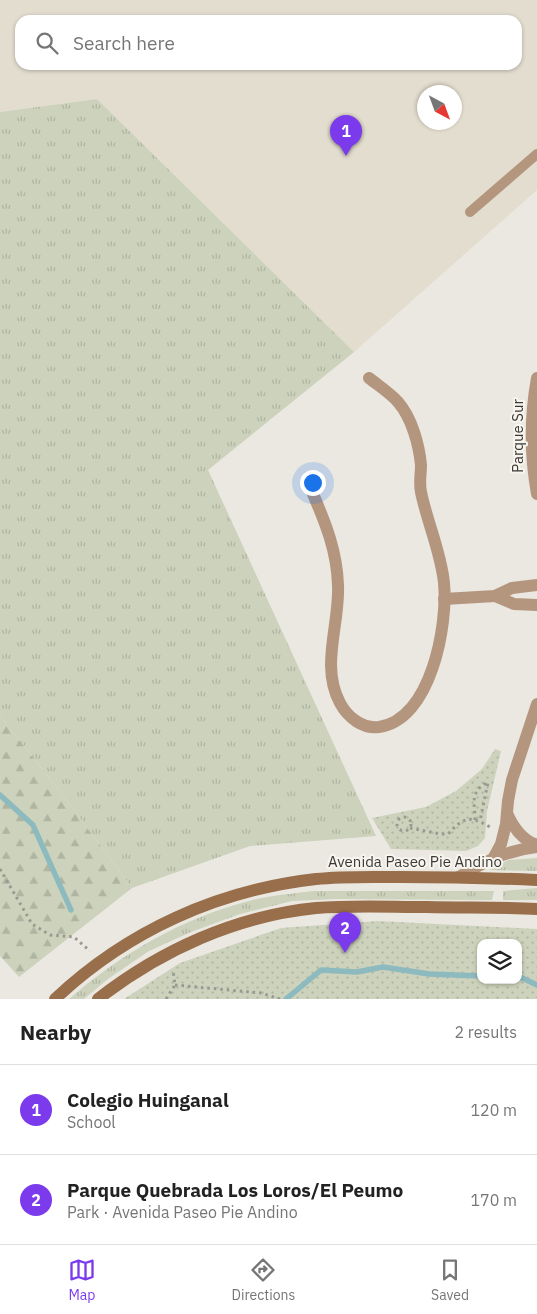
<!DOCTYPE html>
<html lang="en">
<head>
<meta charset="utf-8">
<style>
	:root { --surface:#fff; --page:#f6f6f6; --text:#222; --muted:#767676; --line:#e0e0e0; --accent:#7c3aed }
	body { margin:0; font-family:"IBM Plex Sans",sans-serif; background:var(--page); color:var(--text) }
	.controls { position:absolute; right:15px; bottom:15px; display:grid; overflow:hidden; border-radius:10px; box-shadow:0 1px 4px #0004 }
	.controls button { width:45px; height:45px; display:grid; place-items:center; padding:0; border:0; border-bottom:1px solid var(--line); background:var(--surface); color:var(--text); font:25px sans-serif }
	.compass { position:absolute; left:417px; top:85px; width:45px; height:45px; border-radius:50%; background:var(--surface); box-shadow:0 1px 4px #0004; rotate:139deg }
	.you { position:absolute; left:312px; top:482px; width:18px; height:18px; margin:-12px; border:4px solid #fff; border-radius:50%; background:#1a73e8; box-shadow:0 0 0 8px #1a73e833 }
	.badge { display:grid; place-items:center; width:32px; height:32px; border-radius:50%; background:var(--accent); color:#fff; font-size:16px; font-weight:700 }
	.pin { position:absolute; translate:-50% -41px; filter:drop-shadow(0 1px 2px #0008) }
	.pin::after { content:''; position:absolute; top:26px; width:18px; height:15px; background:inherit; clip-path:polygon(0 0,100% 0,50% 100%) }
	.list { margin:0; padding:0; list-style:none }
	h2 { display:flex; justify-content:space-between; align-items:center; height:65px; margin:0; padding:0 20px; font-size:21px }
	h2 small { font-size:16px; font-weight:400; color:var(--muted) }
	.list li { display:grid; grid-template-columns:32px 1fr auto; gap:15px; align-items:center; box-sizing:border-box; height:90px; padding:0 20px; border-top:1px solid var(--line) }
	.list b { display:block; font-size:19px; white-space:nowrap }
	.list p { margin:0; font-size:16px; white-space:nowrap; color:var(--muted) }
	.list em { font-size:16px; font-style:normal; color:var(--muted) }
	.icon { flex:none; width:28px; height:28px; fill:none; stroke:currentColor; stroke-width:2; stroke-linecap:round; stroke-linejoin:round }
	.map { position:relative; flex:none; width:537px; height:999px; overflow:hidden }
	.search { position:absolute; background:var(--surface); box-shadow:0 1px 4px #0004; left:15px; right:15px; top:15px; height:55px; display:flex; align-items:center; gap:12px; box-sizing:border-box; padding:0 18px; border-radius:15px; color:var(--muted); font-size:19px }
	.sheet { height:245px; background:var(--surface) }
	nav { display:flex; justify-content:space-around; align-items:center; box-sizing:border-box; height:70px; border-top:1px solid var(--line); background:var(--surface); font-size:14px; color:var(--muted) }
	nav a { display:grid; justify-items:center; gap:2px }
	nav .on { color:var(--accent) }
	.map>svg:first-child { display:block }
	.built { fill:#e3ddcf; fill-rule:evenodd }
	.grass { fill:url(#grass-tufts) }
	.forest { fill:url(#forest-firs) }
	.park { fill:url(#park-dots); fill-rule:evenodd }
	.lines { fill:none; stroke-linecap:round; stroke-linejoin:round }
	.stream { stroke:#8cbabf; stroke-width:5.5 }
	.path { stroke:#9a9892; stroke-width:3; stroke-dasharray:2.5 4; stroke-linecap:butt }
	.lane { stroke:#b4967f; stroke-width:10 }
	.street { stroke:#b4967f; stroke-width:12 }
	.secondary { stroke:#996e4b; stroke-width:12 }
	.labels { text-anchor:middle; stroke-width:4; stroke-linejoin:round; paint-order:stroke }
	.street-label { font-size:15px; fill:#3a3936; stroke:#f8f5ee }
</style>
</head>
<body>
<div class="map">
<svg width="537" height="999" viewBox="0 0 537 999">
	<defs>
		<pattern id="grass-tufts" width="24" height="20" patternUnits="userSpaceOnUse" patternTransform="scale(1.25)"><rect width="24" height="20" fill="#ccd2bb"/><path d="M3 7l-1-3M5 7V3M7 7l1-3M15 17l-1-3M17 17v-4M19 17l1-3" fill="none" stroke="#b0b5a1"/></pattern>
		<pattern id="forest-firs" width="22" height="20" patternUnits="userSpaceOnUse" patternTransform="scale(1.25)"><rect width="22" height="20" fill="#ccd2bb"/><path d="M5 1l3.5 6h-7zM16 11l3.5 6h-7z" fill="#b0b5a1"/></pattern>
		<pattern id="park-dots" width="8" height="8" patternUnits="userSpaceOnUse" patternTransform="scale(1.25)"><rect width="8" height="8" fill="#ccd2bb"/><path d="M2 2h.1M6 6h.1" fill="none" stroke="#b0b5a1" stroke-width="1.8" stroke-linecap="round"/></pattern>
	</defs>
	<rect width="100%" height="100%" fill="#ebe8e1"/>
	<!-- built -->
	<path class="built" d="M0 0H537V190L354 352 97 99 0 112ZM20 20H517V65H20ZM424 92H454V122H424Z"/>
	<!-- grass -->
	<g class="grass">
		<polygon points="97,99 354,352 208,470 376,836 250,846 132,888 59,790 0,716 0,112"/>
		<polygon points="537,858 537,871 489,870 508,860"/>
		<polygon points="537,888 537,900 503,900 503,891"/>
		<path d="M313 891H494L492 900 336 899 292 901 240 914 191 932 149 951 108 979 84 999H69C121 954 182 918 249 901 270 895 292 894 313 891Z"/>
	</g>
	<!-- forest -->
	<polygon class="forest" points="0,716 59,790 132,888 19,977 0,956"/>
	<!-- park -->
	<g class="park">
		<polygon points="495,749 501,751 487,811 485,838 478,846 466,851 391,849 372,818 426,807 456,791 482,769"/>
		<path d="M378 921 537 929V999H124L180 963 281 928ZM481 943H518V980H481Z"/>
	</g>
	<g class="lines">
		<!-- stream -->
		<g class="stream">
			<polyline points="0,795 33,825 71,910"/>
			<polyline points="518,976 537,985"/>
			<polyline points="286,999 321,970 357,972 383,967 429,974 481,976"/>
		</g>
		<!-- path -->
		<g class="path">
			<circle cx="404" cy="824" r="7"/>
			<path d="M475 820C475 803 469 792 488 782L480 821"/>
			<path d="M410 828 441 834H448C464 817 469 815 490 827"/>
			<polyline points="0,869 32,924 50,935 74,937 90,951"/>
			<polyline points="175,985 261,993 280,999"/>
			<polyline points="166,999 175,985 173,970"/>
		</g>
		<!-- lane -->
		<polyline class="lane" points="470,212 537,154"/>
		<!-- street -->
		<g class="street">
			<path d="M537 378C530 416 530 455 537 494"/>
			<path d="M313 494C326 524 337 552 338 585 340 624 320 666 340 703 348 718 363 729 379 727 431 720 448 625 444 583 441 552 427 522 421 492 419 483 421 474 421 465 419 445 412 418 398 402 390 393 379 386 369 378"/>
			<polyline points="495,596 514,604 537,605"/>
			<polyline points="444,599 495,596 512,588 537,585"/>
			<path d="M507 813C513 827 522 840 537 845"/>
			<polyline points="494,857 501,844 506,824 508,801 512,780 537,704"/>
			<path d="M459 877C484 862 507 850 537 847"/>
		</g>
		<!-- secondary -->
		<g class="secondary">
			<path d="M55 999C127 931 218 890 316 879 344 876 372 877 400 877 446 877 491 878 537 880"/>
			<path d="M98 999C161 950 236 916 316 908 353 905 390 907 427 907 463 908 500 907 537 909"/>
		</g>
	</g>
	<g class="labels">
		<!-- street labels -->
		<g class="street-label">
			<text transform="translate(518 436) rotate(-90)" y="5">Parque Sur</text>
			<text x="415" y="867">Avenida Paseo Pie Andino</text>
		</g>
	</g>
</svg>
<div class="controls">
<button><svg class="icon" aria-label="layers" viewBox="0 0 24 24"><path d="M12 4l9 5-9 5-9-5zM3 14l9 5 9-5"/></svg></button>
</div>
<svg class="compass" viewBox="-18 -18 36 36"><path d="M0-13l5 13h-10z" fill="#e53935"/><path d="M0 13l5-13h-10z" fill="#767676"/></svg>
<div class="you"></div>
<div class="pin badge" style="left:346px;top:156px">1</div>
<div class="pin badge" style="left:345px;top:953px">2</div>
<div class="search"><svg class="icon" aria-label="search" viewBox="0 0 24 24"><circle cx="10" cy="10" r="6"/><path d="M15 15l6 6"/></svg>Search here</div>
</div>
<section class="sheet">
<h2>Nearby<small>2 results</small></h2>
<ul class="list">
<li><span class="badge">1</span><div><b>Colegio Huinganal</b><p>School</p></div><em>120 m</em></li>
<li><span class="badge">2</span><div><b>Parque Quebrada Los Loros/El Peumo</b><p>Park · Avenida Paseo Pie Andino</p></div><em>170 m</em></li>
</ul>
</section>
<nav>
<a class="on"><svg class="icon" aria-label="map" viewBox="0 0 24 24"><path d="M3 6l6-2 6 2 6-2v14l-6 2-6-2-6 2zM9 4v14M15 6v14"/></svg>Map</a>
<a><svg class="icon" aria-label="directions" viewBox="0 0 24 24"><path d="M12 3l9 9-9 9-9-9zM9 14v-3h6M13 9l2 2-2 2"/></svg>Directions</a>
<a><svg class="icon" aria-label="saved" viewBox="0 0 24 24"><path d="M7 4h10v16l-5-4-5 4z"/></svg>Saved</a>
</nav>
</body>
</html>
